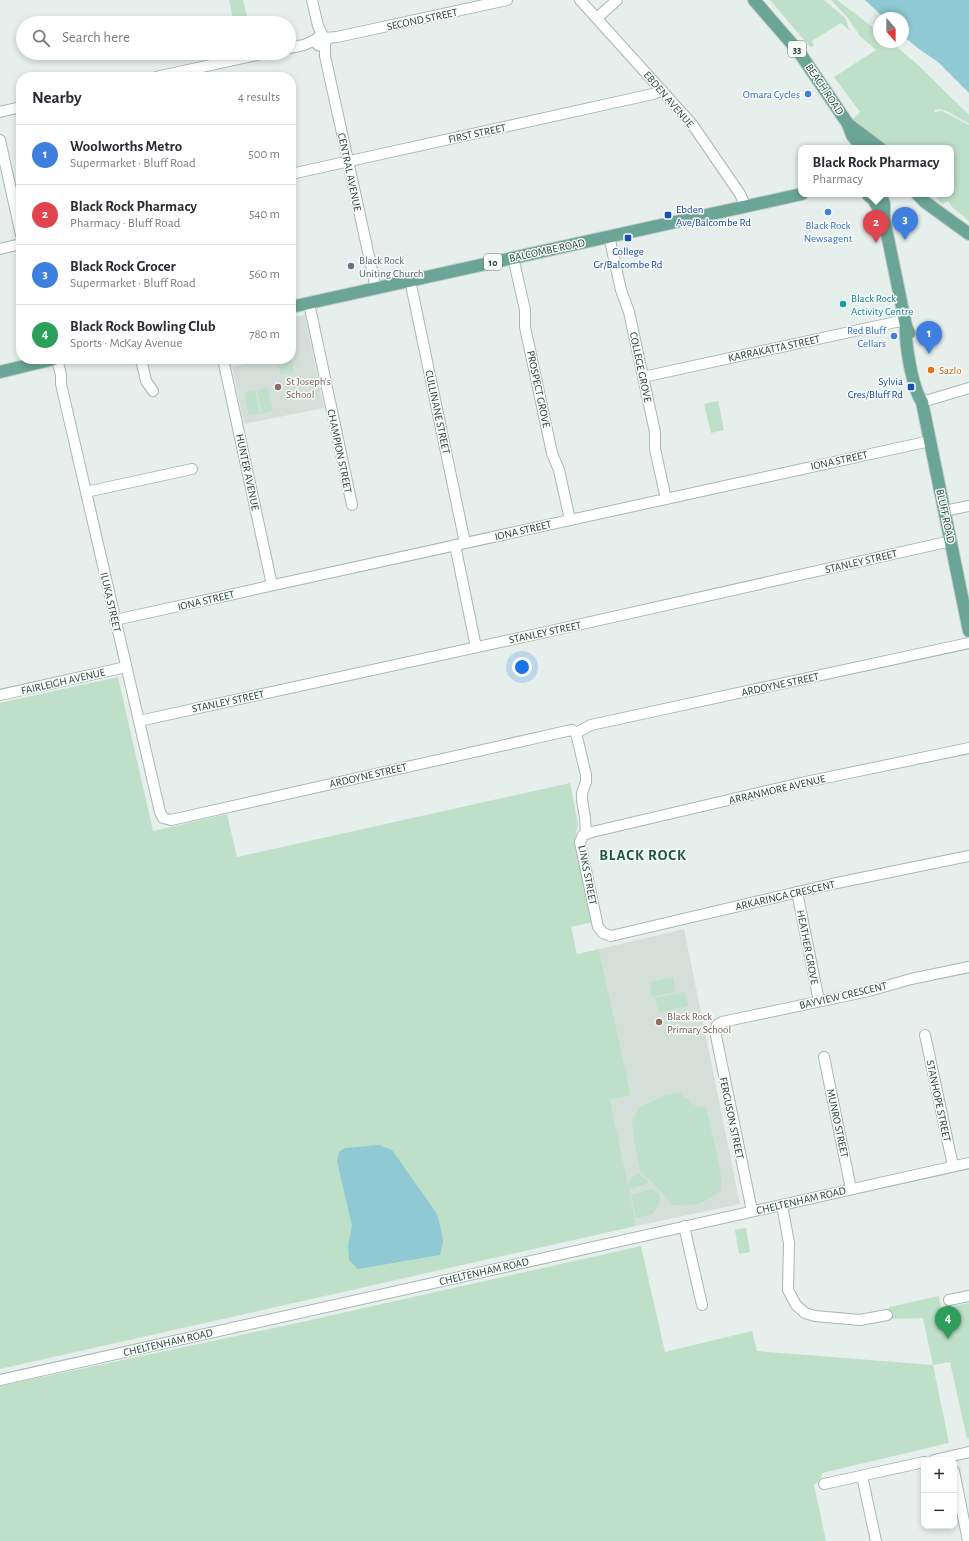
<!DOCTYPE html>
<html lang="en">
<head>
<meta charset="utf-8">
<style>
	:root { --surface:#fff; --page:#f2f2f3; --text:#2b2b33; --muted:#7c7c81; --line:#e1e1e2; --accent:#1a73e8 }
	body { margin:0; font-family:"Alegreya Sans",sans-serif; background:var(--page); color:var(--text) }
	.controls { position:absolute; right:12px; bottom:12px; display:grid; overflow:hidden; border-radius:8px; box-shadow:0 2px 6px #0003 }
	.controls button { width:36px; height:36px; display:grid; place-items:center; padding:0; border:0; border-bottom:1px solid var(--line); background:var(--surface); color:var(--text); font:20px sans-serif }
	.compass { position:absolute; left:873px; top:12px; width:36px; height:36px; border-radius:50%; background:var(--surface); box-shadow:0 2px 6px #0003; rotate:159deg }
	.you { position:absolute; left:522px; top:667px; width:14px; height:14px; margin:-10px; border:3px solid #fff; border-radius:50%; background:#1a73e8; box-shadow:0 0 0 6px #1a73e833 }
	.badge { display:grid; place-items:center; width:26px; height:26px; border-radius:50%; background:var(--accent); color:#fff; font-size:13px; font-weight:700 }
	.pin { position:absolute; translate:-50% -33px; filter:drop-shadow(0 1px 2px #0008) }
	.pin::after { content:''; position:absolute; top:21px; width:14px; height:12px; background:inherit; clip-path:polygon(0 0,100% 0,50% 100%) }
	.popup { position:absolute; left:798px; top:145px; width:156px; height:52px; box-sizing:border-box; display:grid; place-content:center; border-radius:8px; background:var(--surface); filter:drop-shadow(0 1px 3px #0005); font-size:13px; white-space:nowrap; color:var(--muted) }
	.popup b { font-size:15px; color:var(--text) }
	.popup::after { content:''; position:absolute; left:50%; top:100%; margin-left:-8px; border:8px solid transparent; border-top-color:var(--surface) }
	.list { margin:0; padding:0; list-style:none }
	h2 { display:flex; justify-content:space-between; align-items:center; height:52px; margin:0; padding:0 16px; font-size:17px }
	h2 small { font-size:13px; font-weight:400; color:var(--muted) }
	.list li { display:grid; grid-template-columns:26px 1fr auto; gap:12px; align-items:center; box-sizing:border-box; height:60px; padding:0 16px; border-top:1px solid var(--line) }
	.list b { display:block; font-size:15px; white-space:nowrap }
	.list p { margin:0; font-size:13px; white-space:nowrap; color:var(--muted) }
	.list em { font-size:13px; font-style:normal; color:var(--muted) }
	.icon { flex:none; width:22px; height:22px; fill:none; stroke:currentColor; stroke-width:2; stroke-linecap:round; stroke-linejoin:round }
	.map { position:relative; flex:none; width:969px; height:1541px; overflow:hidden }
	.search { position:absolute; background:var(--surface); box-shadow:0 2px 6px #0003; left:16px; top:16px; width:280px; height:44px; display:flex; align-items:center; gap:10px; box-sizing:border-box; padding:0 14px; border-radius:22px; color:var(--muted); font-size:15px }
	.panel { position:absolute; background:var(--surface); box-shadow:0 2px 6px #0003; left:16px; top:72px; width:280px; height:292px; border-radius:16px }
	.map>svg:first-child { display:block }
	.built { fill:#d4dfda }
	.green { fill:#bfe0c8 }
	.water { fill:#8ec9d4 }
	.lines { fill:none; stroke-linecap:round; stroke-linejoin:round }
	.minor-casing { stroke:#a8b8b2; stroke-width:12 }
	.major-casing { stroke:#c2cac8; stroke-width:14 }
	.minor { stroke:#fff; stroke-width:10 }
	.major { stroke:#6aa596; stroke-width:12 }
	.shop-dot { fill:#3f7fe0; stroke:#f7fbf9; stroke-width:1.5 }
	.transit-dot { fill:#1a4fb4; stroke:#f7fbf9; stroke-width:1.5 }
	.worship-dot { fill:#6b7280; stroke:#f7fbf9; stroke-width:1.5 }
	.culture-dot { fill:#0f9aa8; stroke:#f7fbf9; stroke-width:1.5 }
	.food-dot { fill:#e8710a; stroke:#f7fbf9; stroke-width:1.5 }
	.education-dot { fill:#8d6e63; stroke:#f7fbf9; stroke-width:1.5 }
	.labels { text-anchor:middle; stroke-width:3; stroke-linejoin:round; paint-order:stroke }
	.shield { fill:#f7fbf9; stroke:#637a73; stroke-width:1 }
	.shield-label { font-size:10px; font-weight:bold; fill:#24423a }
	.street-label { font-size:11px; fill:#24423a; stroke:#f7fbf9 }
	.shop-label { font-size:11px; fill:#366cbe; stroke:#f7fbf9; text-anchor:end }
	.transit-label { font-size:11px; fill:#164399; stroke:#f7fbf9; text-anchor:start }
	.worship-label { font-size:11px; fill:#5b616d; stroke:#f7fbf9; text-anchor:start }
	.culture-label { font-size:11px; fill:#0d838f; stroke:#f7fbf9; text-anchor:start }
	.food-label { font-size:11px; fill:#c56008; stroke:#f7fbf9; text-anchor:start }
	.education-label { font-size:11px; fill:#785e54; stroke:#f7fbf9; text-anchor:start }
	.district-label { font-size:15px; font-weight:bold; letter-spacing:1px; fill:#1f5548; stroke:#f7fbf9 }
</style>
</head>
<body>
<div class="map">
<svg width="969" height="1541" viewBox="0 0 969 1541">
	<rect width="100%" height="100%" fill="#e6efeb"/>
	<!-- built -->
	<g class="built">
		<polygon points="305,315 324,408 244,424 232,367 258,361 257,359 291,359 291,318"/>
		<polygon points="684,929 740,1204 636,1226 610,1100 631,1095 599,949"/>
	</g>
	<!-- green -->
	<g class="green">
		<polygon points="229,0 243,0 248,21 234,23"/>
		<polygon points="770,0 824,0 845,18 850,31 841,23 812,41 814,46 810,47"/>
		<path d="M831 0H837L879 32V42H891L918 65 969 115V123C957 119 946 106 934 110L935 112 942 111 969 125V221L952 207 948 201 942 204 933 194H951V148H892L864 131 853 119 860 112 834 77 876 50 860 36 847 17Z"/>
		<polygon points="291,357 294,372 281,375 277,359 291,359"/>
		<polygon points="268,388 273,411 262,414 257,390"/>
		<polygon points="255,390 260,414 249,416 244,393"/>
		<polygon points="718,401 724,430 711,433 704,404"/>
		<polygon points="118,677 153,831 227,814 237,857 570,783 578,824 575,841 593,922 571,927 577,954 599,949 631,1095 610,1100 628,1185 631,1177 640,1174 649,1182 644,1185 629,1189 636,1226 0,1369 0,703"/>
		<polygon points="673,977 676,992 652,997 649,982"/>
		<polygon points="685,992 688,1006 659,1013 655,998"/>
		<path d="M681 1092 686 1099H688C693 1106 698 1107 706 1107L717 1154 721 1175V1189C704 1205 696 1206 673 1205L650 1180 641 1173 634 1141 632 1120 640 1107 668 1094 669 1095 674 1093Z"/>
		<path d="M651 1189 657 1190C664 1198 658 1206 653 1214L636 1218 631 1195Z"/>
		<polygon points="746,1228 750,1252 739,1254 735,1230"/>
		<polygon points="641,1246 665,1352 752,1331 757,1351 933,1365 923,1318 888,1319 889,1307 939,1296 941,1309 969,1303 969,1438 967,1439 950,1362 933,1365 949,1443 822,1473 821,1479 814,1485 826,1541 0,1541 0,1386 302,1322"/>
	</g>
	<!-- water -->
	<g class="water">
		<polygon points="865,0 969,0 969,93 938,62 919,49 903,36 903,18 884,18"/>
		<polygon points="379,1145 392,1150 437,1214 442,1234 443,1242 440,1255 358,1269 349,1260 348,1245 352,1226 337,1161 339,1152 345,1148"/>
	</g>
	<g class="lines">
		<!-- minor casing -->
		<g class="minor-casing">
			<g id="minor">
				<polyline points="312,0 318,26 323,36"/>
				<polyline points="580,0 692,124 740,194 746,207"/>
				<polyline points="597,18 617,0"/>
				<circle cx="321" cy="41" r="5"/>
				<polyline points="325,38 337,37 507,0"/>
				<polyline points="325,45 325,56 376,288"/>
				<polyline points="289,48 304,45 317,39"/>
				<polyline points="156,77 266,53"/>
				<polyline points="0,112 21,107"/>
				<polyline points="0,140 21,235"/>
				<polyline points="291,174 653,94 662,90"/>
				<polyline points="609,236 621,290 629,312 655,432 655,449 666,499"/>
				<polyline points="0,249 21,244"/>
				<polyline points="513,257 525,310 525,327 552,453 559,470 570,520"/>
				<polyline points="410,280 465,543"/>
				<polyline points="309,303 352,505"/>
				<polyline points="57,359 61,375 61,384 160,812 163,818 171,820 567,731 572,730 576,733"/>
				<polyline points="141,359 146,381 153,391"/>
				<polyline points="223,359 272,585"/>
				<polyline points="643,377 905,320"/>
				<polyline points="922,402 969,388"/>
				<polyline points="86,492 192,469"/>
				<polyline points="944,511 969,506"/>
				<polyline points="455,545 476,647"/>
				<polyline points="115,620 930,441"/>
				<polyline points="0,695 126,667"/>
				<polyline points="139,721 546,632 951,541"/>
				<polyline points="576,733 591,725 969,643"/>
				<polyline points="576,733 586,775 586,782 582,793 582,800 585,817 586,834"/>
				<polyline points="969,748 801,783 592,832 583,835 580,842 598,927 603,933 611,936 832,884 969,856"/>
				<polyline points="797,892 819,1001"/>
				<polyline points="925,1035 953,1166"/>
				<polyline points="824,1057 851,1189"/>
				<polyline points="782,1205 789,1243 788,1290 796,1305 805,1313 815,1316 860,1320 887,1315"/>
				<polyline points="752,1211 715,1031 717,1025 722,1022 869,991 911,979 969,967"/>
				<polyline points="684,1226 702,1305"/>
				<polyline points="949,1300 969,1296"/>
				<polyline points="0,1380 969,1163"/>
				<polyline points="934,1460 969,1452"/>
				<polyline points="954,1471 968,1541"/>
				<polyline points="862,1476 876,1541"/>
				<polyline points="824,1484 924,1462"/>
			</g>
		</g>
		<!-- major casing -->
		<g class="major-casing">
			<g id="major">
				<polyline points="754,0 799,52 848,124 852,135 862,148"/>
				<polyline points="848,124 880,148"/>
				<polyline points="881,194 884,204 884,219 906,326 909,333"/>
				<polyline points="917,194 925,202 969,234"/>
				<polyline points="868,195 873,199 882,214"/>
				<polyline points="291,307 802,194"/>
				<path d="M906 326C905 344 912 387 922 402L969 631"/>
				<polyline points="0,372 54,359"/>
			</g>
		</g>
		<!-- minor -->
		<use href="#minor" class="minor"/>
		<!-- major -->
		<use href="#major" class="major"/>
	</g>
	<!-- markers -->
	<g class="shop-dot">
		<circle cx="808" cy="94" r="4"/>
		<circle cx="828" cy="212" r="4"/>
		<circle cx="894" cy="336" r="4"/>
	</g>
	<g class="transit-dot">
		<rect x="664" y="211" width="8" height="8" rx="2"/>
		<rect x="624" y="234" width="8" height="8" rx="2"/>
		<rect x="907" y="383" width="8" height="8" rx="2"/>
	</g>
	<circle class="worship-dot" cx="351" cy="266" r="4"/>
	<circle class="culture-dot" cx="843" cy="304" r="4"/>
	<circle class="food-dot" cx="931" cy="370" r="4"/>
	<g class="education-dot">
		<circle cx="278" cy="387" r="4"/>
		<circle cx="659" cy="1022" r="4"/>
	</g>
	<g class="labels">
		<!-- shield labels -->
		<g class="shield">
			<rect x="788" y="41" width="18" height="16" rx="3"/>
			<rect x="484" y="254" width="18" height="16" rx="3"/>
		</g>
		<g class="shield-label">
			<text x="797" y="53">33</text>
			<text x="493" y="266">10</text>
		</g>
		<!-- street labels -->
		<g class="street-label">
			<text transform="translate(422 19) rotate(-12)" y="4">SECOND STREET</text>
			<text transform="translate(825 89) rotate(56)" y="4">BEACH ROAD</text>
			<text transform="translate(669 99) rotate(49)" y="4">EBDEN AVENUE</text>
			<text transform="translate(477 133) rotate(-12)" y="4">FIRST STREET</text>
			<text transform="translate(350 172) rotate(78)" y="4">CENTRAL AVENUE</text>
			<text transform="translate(547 250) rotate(-12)" y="4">BALCOMBE ROAD</text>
			<text transform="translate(774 348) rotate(-12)" y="4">KARRAKATTA STREET</text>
			<text transform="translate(641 367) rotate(78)" y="4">COLLEGE GROVE</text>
			<text transform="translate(539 389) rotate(78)" y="4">PROSPECT GROVE</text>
			<text transform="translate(438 412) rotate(78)" y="4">CULLINANE STREET</text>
			<text transform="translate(340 451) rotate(78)" y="4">CHAMPION STREET</text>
			<text transform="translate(839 460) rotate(-12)" y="4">IONA STREET</text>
			<text transform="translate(248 472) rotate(78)" y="4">HUNTER AVENUE</text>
			<text transform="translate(946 516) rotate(78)" y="4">BLUFF ROAD</text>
			<text transform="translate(523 530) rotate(-13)" y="4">IONA STREET</text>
			<text transform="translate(861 561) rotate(-13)" y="4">STANLEY STREET</text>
			<text transform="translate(206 600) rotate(-13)" y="4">IONA STREET</text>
			<text transform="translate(111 602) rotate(77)" y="4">ILUKA STREET</text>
			<text transform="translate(545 632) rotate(-12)" y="4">STANLEY STREET</text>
			<text transform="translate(63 681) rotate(-13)" y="4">FAIRLEIGH AVENUE</text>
			<text transform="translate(780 684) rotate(-12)" y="4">ARDOYNE STREET</text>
			<text transform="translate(228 701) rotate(-12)" y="4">STANLEY STREET</text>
			<text transform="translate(368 775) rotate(-13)" y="4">ARDOYNE STREET</text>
			<text transform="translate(777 789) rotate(-13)" y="4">ARRANMORE AVENUE</text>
			<text transform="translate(588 875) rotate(79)" y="4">LINKS STREET</text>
			<text transform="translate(785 895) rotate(-13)" y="4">ARKARINGA CRESCENT</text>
			<text transform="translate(808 947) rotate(79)" y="4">HEATHER GROVE</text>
			<text transform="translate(843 995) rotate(-13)" y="4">BAYVIEW CRESCENT</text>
			<text transform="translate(939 1101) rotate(78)" y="4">STANHOPE STREET</text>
			<text transform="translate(732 1118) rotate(78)" y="4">FERGUSON STREET</text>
			<text transform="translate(838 1123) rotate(78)" y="4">MUNRO STREET</text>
			<text transform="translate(801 1200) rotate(-13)" y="4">CHELTENHAM ROAD</text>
			<text transform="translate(484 1271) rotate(-13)" y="4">CHELTENHAM ROAD</text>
			<text transform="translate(168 1342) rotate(-13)" y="4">CHELTENHAM ROAD</text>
		</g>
		<!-- shop labels -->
		<g class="shop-label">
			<text x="800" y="98">Omara Cycles</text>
			<text x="828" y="229" text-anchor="middle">Black Rock<tspan x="828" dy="13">Newsagent</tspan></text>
			<text x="886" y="334">Red Bluff<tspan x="886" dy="13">Cellars</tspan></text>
		</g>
		<!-- transit labels -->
		<g class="transit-label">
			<text x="676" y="213">Ebden<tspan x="676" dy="13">Ave/Balcombe Rd</tspan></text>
			<text x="628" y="255" text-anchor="middle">College<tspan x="628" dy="13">Gr/Balcombe Rd</tspan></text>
			<text x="903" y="385" text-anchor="end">Sylvia<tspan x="903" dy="13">Cres/Bluff Rd</tspan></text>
		</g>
		<!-- worship labels -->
		<g class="worship-label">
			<text x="359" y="264">Black Rock<tspan x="359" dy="13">Uniting Church</tspan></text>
		</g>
		<!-- culture labels -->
		<g class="culture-label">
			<text x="851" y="302">Black Rock<tspan x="851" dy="13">Activity Centre</tspan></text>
		</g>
		<!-- food labels -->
		<g class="food-label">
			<text x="939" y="374">Sazlo</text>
		</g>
		<!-- education labels -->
		<g class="education-label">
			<text x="286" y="385">St Joseph's<tspan x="286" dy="13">School</tspan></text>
			<text x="667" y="1020">Black Rock<tspan x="667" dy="13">Primary School</tspan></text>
		</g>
		<!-- district labels -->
		<g class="district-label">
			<text x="643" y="860">BLACK ROCK</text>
		</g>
	</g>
</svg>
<div class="controls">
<button>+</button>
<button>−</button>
</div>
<svg class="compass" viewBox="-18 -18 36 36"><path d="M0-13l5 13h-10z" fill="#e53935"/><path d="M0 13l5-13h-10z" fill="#7c7c81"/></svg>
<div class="you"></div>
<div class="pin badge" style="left:929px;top:354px;background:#3f7fe0">1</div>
<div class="pin badge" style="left:876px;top:243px;background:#e0444e">2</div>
<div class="popup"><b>Black Rock Pharmacy</b>Pharmacy</div>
<div class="pin badge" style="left:905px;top:240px;background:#3f7fe0">3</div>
<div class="pin badge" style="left:948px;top:1339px;background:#2e9e5b">4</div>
<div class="search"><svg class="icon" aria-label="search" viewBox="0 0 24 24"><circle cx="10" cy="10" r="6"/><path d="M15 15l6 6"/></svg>Search here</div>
<section class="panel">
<h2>Nearby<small>4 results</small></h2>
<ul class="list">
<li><span class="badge" style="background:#3f7fe0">1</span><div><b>Woolworths Metro</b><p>Supermarket · Bluff Road</p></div><em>500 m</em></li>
<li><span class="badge" style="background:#e0444e">2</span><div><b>Black Rock Pharmacy</b><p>Pharmacy · Bluff Road</p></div><em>540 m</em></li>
<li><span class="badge" style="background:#3f7fe0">3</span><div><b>Black Rock Grocer</b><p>Supermarket · Bluff Road</p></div><em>560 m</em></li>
<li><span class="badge" style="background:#2e9e5b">4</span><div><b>Black Rock Bowling Club</b><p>Sports · McKay Avenue</p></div><em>780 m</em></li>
</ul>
</section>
</div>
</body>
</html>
